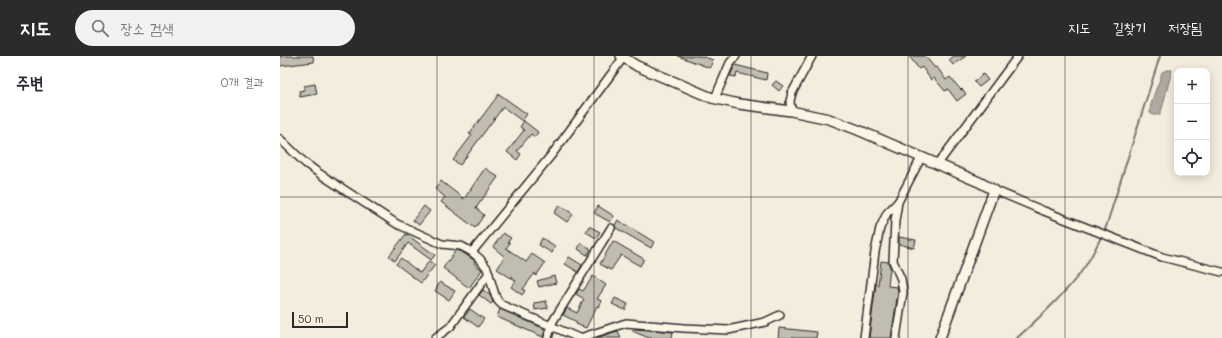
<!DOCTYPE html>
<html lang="ko">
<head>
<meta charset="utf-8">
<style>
	:root { --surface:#fff; --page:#f2f2f3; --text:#2b2b33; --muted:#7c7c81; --line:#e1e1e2; --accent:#2b2b2b }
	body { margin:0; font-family:Mali,"Poor Story",sans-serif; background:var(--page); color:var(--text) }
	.controls { position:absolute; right:12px; top:12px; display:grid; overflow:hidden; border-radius:8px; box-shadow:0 2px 10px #0003 }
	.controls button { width:36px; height:36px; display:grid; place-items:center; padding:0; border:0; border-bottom:1px solid var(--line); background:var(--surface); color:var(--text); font:20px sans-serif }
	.scale { position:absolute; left:12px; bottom:10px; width:56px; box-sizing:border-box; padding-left:4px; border:2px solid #2b2b2b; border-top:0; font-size:11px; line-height:14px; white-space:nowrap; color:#2b2b2b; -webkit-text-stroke:3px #fcf5e5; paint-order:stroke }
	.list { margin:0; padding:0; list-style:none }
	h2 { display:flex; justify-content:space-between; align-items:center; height:52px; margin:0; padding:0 16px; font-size:17px }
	h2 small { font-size:13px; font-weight:400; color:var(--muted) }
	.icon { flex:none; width:22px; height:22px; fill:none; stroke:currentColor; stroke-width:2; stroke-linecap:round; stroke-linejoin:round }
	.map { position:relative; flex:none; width:942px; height:282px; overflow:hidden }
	header { display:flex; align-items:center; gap:24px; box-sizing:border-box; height:56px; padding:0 20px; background:var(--accent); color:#fff }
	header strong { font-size:19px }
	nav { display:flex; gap:22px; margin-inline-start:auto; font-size:14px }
	.search { width:280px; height:36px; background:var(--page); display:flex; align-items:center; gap:10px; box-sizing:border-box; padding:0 14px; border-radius:22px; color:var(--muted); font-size:15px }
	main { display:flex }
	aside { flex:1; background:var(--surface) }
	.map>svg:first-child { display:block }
	.water { fill:#afaaa0; stroke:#7a7771 }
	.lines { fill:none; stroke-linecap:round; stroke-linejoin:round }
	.stream { stroke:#7a7771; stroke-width:2 }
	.building { fill:#c2bdb1; stroke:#2b2b2b }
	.minor-casing { stroke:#2b2b2b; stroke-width:10 }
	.major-casing { stroke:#2b2b2b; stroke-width:12 }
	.minor { stroke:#fcf5e5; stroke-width:7 }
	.major { stroke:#fcf5e5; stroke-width:9 }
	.grid { fill:none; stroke:#2b2b2b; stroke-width:1; stroke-opacity:0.55 }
</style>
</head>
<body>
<header>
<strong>지도</strong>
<div class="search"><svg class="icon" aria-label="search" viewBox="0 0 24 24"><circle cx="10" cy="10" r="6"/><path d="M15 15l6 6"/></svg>장소 검색</div>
<nav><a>지도</a><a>길찾기</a><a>저장됨</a></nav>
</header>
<main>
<aside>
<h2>주변<small>0개 결과</small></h2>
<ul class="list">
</ul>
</aside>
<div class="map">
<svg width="942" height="282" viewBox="0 0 942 282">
	<rect width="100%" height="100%" fill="#f4edde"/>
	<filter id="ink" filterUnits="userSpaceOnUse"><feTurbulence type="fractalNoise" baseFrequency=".025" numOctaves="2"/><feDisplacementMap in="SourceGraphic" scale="8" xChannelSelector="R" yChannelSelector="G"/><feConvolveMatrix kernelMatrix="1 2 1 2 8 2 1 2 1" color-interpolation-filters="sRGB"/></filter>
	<g filter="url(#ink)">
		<!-- water -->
		<path class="water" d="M887 14H892L882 53 879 59H873L870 57C870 43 879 29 882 16Z"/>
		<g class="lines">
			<!-- stream -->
			<path class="stream" d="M737 282C760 261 786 237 804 212 813 199 819 185 826 171L880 0"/>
		</g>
		<!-- building -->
		<g class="building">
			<polygon points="0,0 33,0 34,6 0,10"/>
			<polygon points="398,0 421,0 433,4 430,12"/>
			<polygon points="629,0 645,0 655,12 657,11 666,24 670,21 681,34 682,33 686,38 677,45 668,33 665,35 654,22 651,24 642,11 639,13"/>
			<polygon points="674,0 686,0 673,9 669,4"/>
			<polygon points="455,9 487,17 486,24 457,17 456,21 450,20"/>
			<polygon points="703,18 708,24 699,31 694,26"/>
			<polygon points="496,25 503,30 499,35 492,29"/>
			<polygon points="35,28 37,38 20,41 19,35 24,34 24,30"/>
			<polygon points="219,38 247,58 242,65 223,51 180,109 173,104 192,79 189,78"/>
			<polygon points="244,65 258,76 255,81 251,78 237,95 241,98 237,104 227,96 244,74 240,71"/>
			<polygon points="205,112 218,121 196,152 204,159 195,172 161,146 165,141 155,133 161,125 184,143"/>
			<polygon points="280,149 293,158 287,166 274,157"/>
			<polygon points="144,150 150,155 139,169 133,164"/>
			<polygon points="318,150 334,160 330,166 314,157"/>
			<polygon points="338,164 374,186 371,192 336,172 335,169"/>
			<polygon points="309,170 320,176 316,182 306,176"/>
			<polygon points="223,177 231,182 228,186 230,187 226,192 246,206 252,198 265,207 256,220 255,217 243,233 245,235 242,239 231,231 236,225 232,222 233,220 231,222 217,213 225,201 213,191"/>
			<polygon points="126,178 155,199 151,204 128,187 115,205 109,200"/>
			<polygon points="619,181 636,184 634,192 619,188"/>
			<polygon points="262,182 275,190 272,197 259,189"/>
			<polygon points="333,185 364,203 360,210 341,199 331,214 320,208"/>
			<polygon points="301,187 311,193 307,199 298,193"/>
			<polygon points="176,194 179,195 185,198 195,205 194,207 202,214 189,232 163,212"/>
			<polygon points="289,201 302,209 298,216 285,208"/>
			<polygon points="121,202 140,217 149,205 155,209 141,227 116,208"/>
			<polygon points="601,205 608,206 610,211 608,230 617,231 618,236 611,282 589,282 596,228 598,229"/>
			<polygon points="274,220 276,227 259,231 257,225"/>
			<polygon points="313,220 326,229 317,243 322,245 319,251 317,250 306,272 296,268 297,266 283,259 287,252 297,257 304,243 296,238 299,233 303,235"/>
			<polygon points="160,226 175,235 169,244 155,235"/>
			<polygon points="203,234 210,239 213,246 211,248 199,239"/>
			<polygon points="335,242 348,248 345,254 332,248"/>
			<polygon points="266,245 268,252 255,254 254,247"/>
			<polygon points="190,253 204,263 198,271 184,261"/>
			<polygon points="220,253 265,273 263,281 217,261"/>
			<polygon points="499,272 537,276 536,282 498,282"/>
			<polygon points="354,273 369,274 372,275 372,274 393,276 392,282 369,282 352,275"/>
			<polygon points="338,275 341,282 316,282"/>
		</g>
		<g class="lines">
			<!-- minor casing -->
			<g class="minor-casing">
				<g id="minor">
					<polyline points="435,42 450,7 456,0"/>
					<polyline points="511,55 510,45 512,37 532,0"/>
					<polyline points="0,83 25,107 40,118 117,168 162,188 181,190 192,196 200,203 207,212 215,239 218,245 222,249 299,282"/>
					<polyline points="657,109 738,0"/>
					<polyline points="714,134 764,155 882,201 942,216"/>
					<polyline points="192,196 273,97 343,2"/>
					<polyline points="155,282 170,271 209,217"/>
					<polyline points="268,282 270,275 270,270 331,172"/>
					<polyline points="300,282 346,267 404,272 448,274 485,266 500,259"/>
					<polyline points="584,282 595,196 600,172 607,157 618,146"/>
					<polyline points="616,282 623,236 621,223 613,205 615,165 618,146 641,102"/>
				</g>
			</g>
			<!-- major casing -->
			<g class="major-casing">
				<polyline id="major" points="341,0 357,10 432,42 459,48 511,55 549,63 578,74 699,126 714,134 660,282"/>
			</g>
			<!-- minor -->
			<use href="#minor" class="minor"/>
			<!-- major -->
			<use href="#major" class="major"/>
		</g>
	</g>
	<!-- grid -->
	<path class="grid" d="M157 0V282M314 0V282M471 0V282M628 0V282M785 0V282M0 141H942"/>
</svg>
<div class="controls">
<button>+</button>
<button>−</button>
<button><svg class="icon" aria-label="locate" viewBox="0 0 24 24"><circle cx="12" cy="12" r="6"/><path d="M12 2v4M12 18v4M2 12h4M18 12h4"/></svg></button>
</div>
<div class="scale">50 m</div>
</div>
</main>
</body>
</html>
